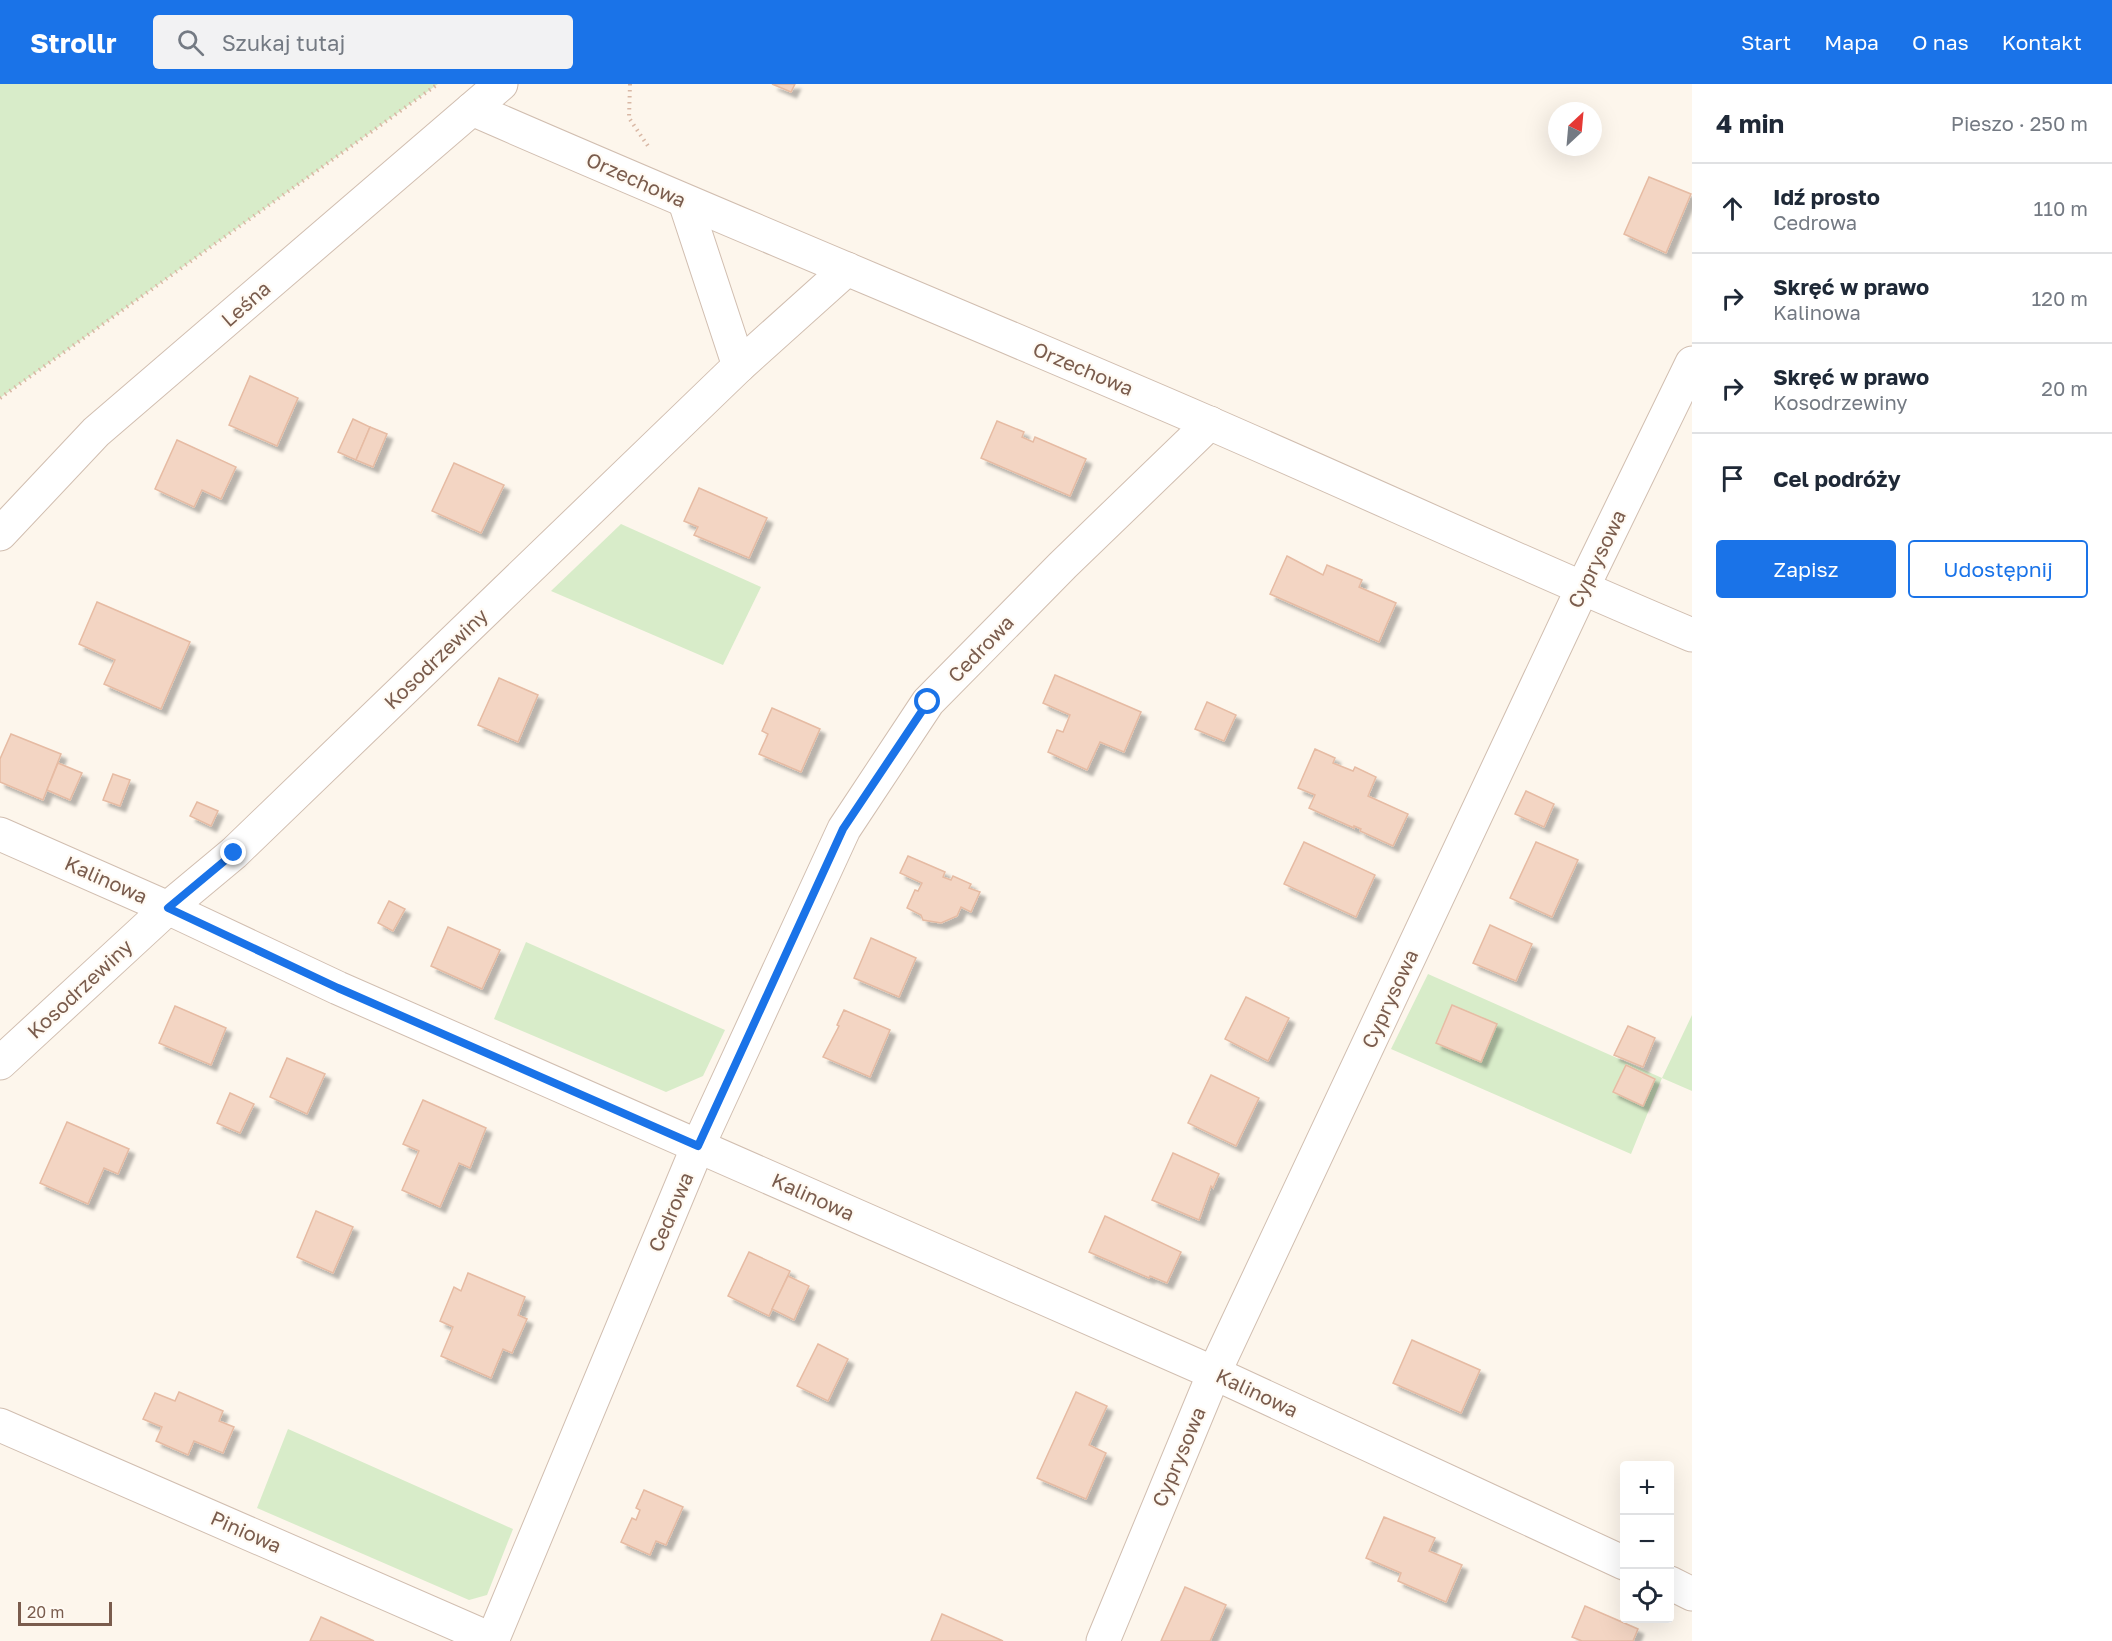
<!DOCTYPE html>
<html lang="pl">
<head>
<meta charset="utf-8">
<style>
	:root { --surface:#fff; --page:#f2f2f3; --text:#1f2937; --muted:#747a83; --line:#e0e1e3; --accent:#1a73e8 }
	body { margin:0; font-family:"Golos Text",sans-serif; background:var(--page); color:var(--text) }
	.controls { position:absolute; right:18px; bottom:18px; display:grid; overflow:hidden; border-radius:6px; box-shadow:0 6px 24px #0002 }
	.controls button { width:54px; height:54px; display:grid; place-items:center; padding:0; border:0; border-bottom:2px solid var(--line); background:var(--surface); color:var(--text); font:30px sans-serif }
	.compass { position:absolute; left:1548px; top:18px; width:54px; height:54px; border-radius:50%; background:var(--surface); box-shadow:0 6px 24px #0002; rotate:26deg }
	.scale { position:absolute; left:18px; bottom:15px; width:94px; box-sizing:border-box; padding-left:6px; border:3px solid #7a5c4d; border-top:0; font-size:16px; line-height:21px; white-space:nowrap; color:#7a5c4d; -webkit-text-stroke:4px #fffaf3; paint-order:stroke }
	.stop { position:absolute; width:18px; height:18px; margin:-14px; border:4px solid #1a73e8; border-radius:50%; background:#fff }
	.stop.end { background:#1a73e8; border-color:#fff; box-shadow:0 2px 6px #0008 }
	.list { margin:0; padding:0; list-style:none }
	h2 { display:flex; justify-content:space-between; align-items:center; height:78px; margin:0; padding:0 24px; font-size:26px }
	h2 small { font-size:20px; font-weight:400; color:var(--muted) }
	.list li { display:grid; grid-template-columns:39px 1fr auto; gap:18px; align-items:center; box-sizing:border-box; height:90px; padding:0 24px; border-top:2px solid var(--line) }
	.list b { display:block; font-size:22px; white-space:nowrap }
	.list p { margin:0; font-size:20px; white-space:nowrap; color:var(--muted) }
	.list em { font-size:20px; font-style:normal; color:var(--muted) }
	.actions { display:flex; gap:12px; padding:18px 24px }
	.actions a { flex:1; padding:14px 0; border:2px solid var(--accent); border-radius:6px; text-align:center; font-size:21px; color:var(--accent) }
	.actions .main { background:var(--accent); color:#fff }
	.icon { flex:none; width:33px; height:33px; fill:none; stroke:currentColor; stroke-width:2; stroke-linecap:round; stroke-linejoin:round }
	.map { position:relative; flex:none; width:1692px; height:1557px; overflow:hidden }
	header { display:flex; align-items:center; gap:36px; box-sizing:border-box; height:84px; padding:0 30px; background:var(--accent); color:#fff }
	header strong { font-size:28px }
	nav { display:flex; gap:33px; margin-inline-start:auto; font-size:21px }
	.search { width:420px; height:54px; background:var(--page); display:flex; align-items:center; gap:15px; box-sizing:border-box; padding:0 21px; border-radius:6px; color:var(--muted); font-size:22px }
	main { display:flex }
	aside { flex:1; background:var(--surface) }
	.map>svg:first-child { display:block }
	.green { fill:#d8ecc9 }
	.building { fill:#f3d5c3; stroke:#e6bba3; stroke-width:1.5; filter:url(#shadow) }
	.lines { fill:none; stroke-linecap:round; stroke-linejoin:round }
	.minor-casing { stroke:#d1beb0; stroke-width:35 }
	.path { stroke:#d9b8a5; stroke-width:4; stroke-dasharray:1.5 4.5; stroke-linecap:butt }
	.minor { stroke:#fff; stroke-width:33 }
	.route { stroke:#1a73e8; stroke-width:8 }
	.labels { text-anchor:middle; stroke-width:4.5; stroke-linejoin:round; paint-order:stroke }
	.street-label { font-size:20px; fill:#7a5c4d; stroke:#fffaf3 }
</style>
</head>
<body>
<header>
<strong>Strollr</strong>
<div class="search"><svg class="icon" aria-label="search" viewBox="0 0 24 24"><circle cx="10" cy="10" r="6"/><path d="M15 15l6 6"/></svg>Szukaj tutaj</div>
<nav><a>Start</a><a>Mapa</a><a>O nas</a><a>Kontakt</a></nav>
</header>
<main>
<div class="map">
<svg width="1692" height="1557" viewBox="0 0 1692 1557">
	<defs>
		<filter id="shadow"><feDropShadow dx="5.5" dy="5.5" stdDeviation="1.5" flood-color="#0004"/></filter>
	</defs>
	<rect width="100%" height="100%" fill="#fdf6ec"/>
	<!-- green -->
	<g class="green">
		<polygon points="0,0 438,0 0,314"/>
		<polygon points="621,440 761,503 723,581 551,507"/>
		<polygon points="526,858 725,946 703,992 666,1008 494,935"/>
		<polygon points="1428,890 1662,994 1692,931 1692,1007 1662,994 1631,1070 1391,965"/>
		<polygon points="288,1345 513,1445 487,1511 469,1516 257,1424"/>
	</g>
	<!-- building -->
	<g class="building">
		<polygon points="772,0 795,0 791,8"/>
		<polygon points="1649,93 1691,110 1666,169 1624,150"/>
		<polygon points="250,292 298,314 277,362 229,341"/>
		<polygon points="353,335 370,343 356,376 338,368"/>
		<polygon points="997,337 1024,348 1022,353 1033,358 1035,353 1086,375 1070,412 981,374"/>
		<polygon points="370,343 387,350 373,383 356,376"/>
		<polygon points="177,356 236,383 221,415 202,406 194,423 155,405"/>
		<polygon points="454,379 504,401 481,449 432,427"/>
		<polygon points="699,404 767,434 749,474 694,451 698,443 684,437"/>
		<polygon points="1287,472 1323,491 1327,481 1362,496 1359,503 1396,519 1379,558 1270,510"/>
		<polygon points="97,518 190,558 161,625 104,600 115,576 79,560"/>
		<polygon points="1055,591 1141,628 1124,668 1100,658 1087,686 1048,668 1057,646 1063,648 1070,631 1043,619"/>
		<polygon points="499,594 538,611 518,658 478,641"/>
		<polygon points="1207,618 1236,631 1224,657 1195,645"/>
		<polygon points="772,624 820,645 801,688 759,670 768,650 762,647"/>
		<polygon points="11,650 61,670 43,716 0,698 0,675"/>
		<polygon points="1315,665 1335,674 1333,679 1353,687 1355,683 1376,693 1368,712 1408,730 1393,762 1360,747 1361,745 1354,742 1354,744 1309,724 1315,711 1298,704"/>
		<polygon points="58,679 82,689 70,716 47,706"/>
		<polygon points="113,690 130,696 120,722 103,716"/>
		<polygon points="1526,707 1554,720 1544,743 1515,730"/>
		<polygon points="197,718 218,727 211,742 190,732"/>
		<polygon points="1304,758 1375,791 1356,833 1284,800"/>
		<polygon points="1536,758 1578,776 1552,833 1510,814"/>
		<polygon points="908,772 945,788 943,793 951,796 953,792 971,800 969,804 980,808 971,828 961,823 957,832 941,839 923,836 921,831 907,824 915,806 918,807 922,799 900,789"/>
		<polygon points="389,817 405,825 393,847 378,839"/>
		<polygon points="1490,841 1532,860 1516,897 1473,879"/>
		<polygon points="448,843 500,866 482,905 431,882"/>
		<polygon points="871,854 916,874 899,913 854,894"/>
		<polygon points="1246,913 1289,934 1268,977 1225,955"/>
		<polygon points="1452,921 1497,940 1481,978 1436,959"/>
		<polygon points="175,922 226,944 211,981 159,959"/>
		<polygon points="844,926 890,946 870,993 823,973 839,942 837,941"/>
		<polygon points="1628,942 1655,954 1643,983 1614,971"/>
		<polygon points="287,974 325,990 307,1030 270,1013"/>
		<polygon points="1626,981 1655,995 1643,1022 1613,1008"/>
		<polygon points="1211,991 1259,1014 1236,1062 1188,1039"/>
		<polygon points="230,1009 254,1020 240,1049 217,1039"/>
		<polygon points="423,1016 486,1044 470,1084 459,1079 440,1123 402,1106 419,1067 403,1060"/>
		<polygon points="67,1038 129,1065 118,1090 104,1084 88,1120 40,1099"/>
		<polygon points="1173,1069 1219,1090 1213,1104 1211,1102 1199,1136 1152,1116"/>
		<polygon points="316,1127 353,1143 333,1189 297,1173"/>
		<polygon points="1105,1132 1181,1168 1167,1199 1150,1192 1149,1194 1089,1168"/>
		<polygon points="749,1168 790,1187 769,1232 728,1212"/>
		<polygon points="468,1189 525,1213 518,1231 527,1235 512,1269 503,1265 491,1294 441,1272 453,1243 440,1237 454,1203 461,1207"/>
		<polygon points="788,1192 809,1202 794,1236 772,1225"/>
		<polygon points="1412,1256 1480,1286 1461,1329 1393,1299"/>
		<polygon points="818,1260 848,1275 828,1317 797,1302"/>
		<polygon points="179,1308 223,1327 219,1337 234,1343 223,1369 194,1357 188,1371 156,1357 162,1343 143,1335 155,1309 175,1317"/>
		<polygon points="1076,1308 1107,1322 1089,1361 1106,1369 1086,1415 1037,1394"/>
		<polygon points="644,1406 683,1423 666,1461 656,1457 650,1471 621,1458 632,1434 636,1436 640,1426 636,1424"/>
		<polygon points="1384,1433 1435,1454 1429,1467 1462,1481 1446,1518 1398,1497 1401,1489 1366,1474"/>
		<polygon points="1185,1503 1226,1521 1210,1557 1161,1557"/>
		<polygon points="1585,1522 1638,1545 1633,1557 1582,1557 1572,1553"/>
		<polygon points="942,1530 1003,1557 931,1557"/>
		<polygon points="321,1533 374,1557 310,1557"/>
	</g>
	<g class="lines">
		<!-- minor casing -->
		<g class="minor-casing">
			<g id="minor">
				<path d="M472 25C717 132 964 233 1209 339 1370 409 1530 483 1692 551"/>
				<polyline points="739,282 847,185"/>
				<polyline points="0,450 96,348 501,0"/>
				<polyline points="0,750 168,824 338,904 1214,1289 1624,1479"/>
				<polyline points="0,979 168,824 234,769 739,282 685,118"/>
				<polyline points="0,1341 493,1556"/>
				<polyline points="1670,1499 1692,1510"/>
				<polyline points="492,1557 698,1062 844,745 928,618 1063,481 1210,339"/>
				<polyline points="1103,1557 1214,1289 1582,505 1692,279"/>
			</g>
		</g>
		<!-- path -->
		<g class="path">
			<polyline points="630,0 629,34 650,65"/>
			<polyline points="0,314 438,0"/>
		</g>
		<!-- minor -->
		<use href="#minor" class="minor"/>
	</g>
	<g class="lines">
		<!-- route -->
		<polyline class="route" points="234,769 168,824 338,904 698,1062 843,745 928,618"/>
	</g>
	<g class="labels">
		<!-- street labels -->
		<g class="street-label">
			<text transform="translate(636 96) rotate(24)" y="7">Orzechowa</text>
			<text transform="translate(246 220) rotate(-41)" y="7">Leśna</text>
			<text transform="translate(1083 285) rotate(23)" y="7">Orzechowa</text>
			<text transform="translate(1597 475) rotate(-64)" y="7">Cyprysowa</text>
			<text transform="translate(981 565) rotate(-46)" y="7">Cedrowa</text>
			<text transform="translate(436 575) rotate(-44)" y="7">Kosodrzewiny</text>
			<text transform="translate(106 796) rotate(24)" y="7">Kalinowa</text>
			<text transform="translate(80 905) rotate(-43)" y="7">Kosodrzewiny</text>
			<text transform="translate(1390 915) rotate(-65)" y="7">Cyprysowa</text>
			<text transform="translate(813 1113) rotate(24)" y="7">Kalinowa</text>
			<text transform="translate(671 1128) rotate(-67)" y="7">Cedrowa</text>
			<text transform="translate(1257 1309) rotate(25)" y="7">Kalinowa</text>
			<text transform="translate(1179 1373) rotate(-67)" y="7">Cyprysowa</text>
			<text transform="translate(246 1448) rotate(24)" y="7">Piniowa</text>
		</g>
	</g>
</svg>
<div class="controls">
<button>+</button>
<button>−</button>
<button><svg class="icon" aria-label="locate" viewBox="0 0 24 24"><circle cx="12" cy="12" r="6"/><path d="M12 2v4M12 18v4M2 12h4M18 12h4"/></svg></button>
</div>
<svg class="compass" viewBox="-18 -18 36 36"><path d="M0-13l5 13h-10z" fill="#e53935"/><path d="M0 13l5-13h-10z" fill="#747a83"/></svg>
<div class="scale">20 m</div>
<div class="stop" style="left:928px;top:618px"></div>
<div class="stop end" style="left:234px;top:769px"></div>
</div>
<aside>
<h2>4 min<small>Pieszo · 250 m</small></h2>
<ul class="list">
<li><svg class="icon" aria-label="ahead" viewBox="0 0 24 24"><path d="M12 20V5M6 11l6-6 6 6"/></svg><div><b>Idź prosto</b><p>Cedrowa</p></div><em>110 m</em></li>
<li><svg class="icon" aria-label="right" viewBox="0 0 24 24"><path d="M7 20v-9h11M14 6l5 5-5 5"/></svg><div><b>Skręć w prawo</b><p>Kalinowa</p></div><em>120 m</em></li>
<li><svg class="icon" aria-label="right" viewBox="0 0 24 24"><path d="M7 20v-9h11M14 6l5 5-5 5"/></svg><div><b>Skręć w prawo</b><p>Kosodrzewiny</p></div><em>20 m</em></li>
<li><svg class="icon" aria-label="arrive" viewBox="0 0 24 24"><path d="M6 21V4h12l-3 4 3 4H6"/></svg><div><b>Cel podróży</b></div></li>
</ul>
<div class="actions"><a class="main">Zapisz</a><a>Udostępnij</a></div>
</aside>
</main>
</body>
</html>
